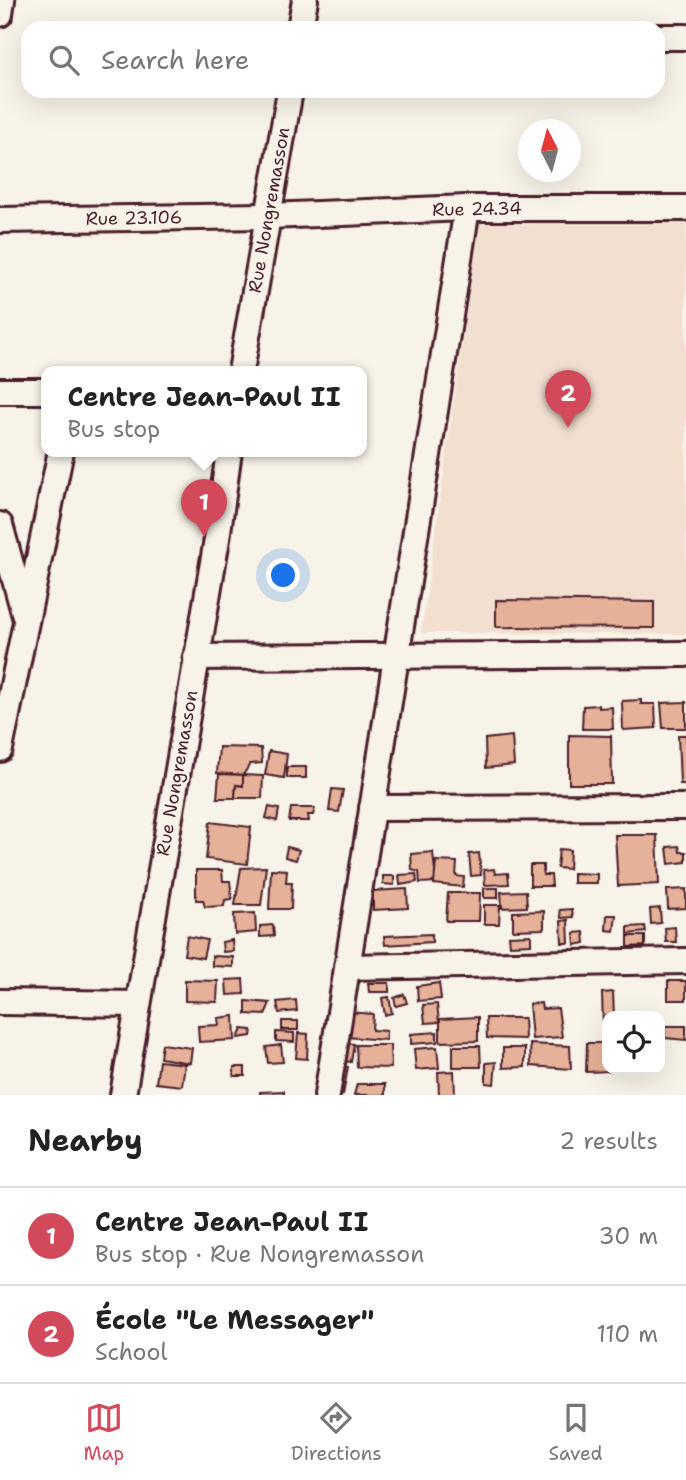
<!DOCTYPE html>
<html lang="en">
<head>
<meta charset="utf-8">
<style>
	:root { --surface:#fff; --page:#f2f2f2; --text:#222; --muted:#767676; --line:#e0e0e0; --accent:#d1495b }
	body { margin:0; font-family:"Shantell Sans",sans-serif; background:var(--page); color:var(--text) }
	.controls { position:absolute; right:21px; bottom:21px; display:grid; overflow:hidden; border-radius:14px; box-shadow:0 7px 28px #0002 }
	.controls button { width:63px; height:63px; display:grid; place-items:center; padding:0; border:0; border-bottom:2px solid var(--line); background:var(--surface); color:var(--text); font:35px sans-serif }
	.compass { position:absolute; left:518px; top:119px; width:63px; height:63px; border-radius:50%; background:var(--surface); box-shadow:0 7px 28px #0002; rotate:354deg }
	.you { position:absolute; left:284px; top:576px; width:24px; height:24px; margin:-18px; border:5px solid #fff; border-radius:50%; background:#1a73e8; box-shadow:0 0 0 10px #1a73e833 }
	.badge { display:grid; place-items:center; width:46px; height:46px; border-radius:50%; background:var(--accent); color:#fff; font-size:23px; font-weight:700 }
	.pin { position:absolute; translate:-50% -58px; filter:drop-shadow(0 2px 4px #0008) }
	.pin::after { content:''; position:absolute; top:37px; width:24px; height:21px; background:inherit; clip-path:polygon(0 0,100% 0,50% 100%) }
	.popup { position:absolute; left:41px; top:366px; width:326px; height:91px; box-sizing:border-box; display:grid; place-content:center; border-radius:14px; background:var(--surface); filter:drop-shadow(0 2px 5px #0005); font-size:23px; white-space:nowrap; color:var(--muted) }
	.popup b { font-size:26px; color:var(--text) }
	.popup::after { content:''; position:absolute; left:50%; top:100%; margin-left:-14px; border:14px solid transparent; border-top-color:var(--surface) }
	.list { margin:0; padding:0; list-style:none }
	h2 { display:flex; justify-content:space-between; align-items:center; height:91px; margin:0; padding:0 28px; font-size:30px }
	h2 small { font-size:23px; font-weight:400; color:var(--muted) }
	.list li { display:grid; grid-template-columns:46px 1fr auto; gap:21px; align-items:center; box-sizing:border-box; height:98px; padding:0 28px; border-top:2px solid var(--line) }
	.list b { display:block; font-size:26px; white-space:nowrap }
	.list p { margin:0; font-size:23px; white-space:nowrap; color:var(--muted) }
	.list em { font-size:23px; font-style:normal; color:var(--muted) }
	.icon { flex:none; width:38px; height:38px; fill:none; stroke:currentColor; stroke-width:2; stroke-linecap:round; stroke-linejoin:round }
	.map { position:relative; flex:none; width:686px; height:1095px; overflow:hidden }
	.search { position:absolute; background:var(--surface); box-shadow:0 7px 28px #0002; left:21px; right:21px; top:21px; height:77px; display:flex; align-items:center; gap:18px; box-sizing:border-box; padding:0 24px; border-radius:21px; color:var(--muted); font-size:26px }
	.sheet { height:287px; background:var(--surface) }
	nav { display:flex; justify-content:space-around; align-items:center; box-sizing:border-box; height:98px; border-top:2px solid var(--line); background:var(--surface); font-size:19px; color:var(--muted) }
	nav a { display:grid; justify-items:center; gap:4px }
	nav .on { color:var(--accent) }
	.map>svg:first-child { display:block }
	.built { fill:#f2dfd0 }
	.building { fill:#e5b198; stroke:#4a1f2b; stroke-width:2 }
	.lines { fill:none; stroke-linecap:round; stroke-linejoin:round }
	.minor-casing { stroke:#4a1f2b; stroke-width:30 }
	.minor { stroke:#f7f3e8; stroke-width:24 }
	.labels { text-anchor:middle; stroke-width:5; stroke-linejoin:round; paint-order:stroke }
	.street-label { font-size:18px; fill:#4a1f2b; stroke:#f7f3e8 }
</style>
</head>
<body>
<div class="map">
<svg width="686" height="1095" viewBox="0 0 686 1095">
	<rect width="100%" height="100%" fill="#f7f3e8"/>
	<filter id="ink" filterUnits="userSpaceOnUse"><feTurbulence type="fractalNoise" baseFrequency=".0143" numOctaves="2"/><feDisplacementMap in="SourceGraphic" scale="14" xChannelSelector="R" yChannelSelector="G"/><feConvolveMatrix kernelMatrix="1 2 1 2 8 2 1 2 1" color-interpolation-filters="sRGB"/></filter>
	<g filter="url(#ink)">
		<!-- built -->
		<polygon class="built" points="686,222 686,634 421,633 479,224"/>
		<!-- building -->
		<g class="building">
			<polygon points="496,600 654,602 654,628 496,627"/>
			<polygon points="641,700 641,704 655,704 656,728 623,730 622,701"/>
			<polygon points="686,702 686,728 663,728 661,703"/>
			<polygon points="599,705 599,708 612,707 613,729 582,729 583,706"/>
			<polygon points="569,735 611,736 612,784 569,784"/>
			<polygon points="678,735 686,735 686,784 680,784"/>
			<polygon points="512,736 514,765 486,768 485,739"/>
			<polygon points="219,747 261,748 262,763 250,764 243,775 217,773"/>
			<polygon points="269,751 287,754 284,778 265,775"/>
			<rect x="287" y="767" width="19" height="11"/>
			<polygon points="219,774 243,775 243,786 236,785 235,798 217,798"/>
			<polygon points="243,775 263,776 262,798 235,798 236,785 243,786"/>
			<polygon points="332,789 343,790 339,812 329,811"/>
			<polygon points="269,807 279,809 277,821 266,818"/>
			<polygon points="291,808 315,808 313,815 308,815 309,821 289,821"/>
			<polygon points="210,822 251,827 247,864 206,859"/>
			<polygon points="615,835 657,835 659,884 618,886"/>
			<polygon points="679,846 680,852 686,852 686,862 669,864 667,847"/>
			<polygon points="287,847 299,850 296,860 285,857"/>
			<polygon points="559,849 570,850 569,869 557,868"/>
			<polygon points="433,852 436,882 420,883 419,872 412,870 411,854"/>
			<polygon points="479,853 481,875 471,876 469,854"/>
			<polygon points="436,861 457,862 456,876 464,877 463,887 434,884"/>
			<polygon points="530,865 543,865 543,875 551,875 552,886 530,886"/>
			<polygon points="266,867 261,905 235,905 241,868"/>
			<polygon points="271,869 287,870 286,882 292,882 291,909 269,909"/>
			<polygon points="494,869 495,874 508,873 509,884 485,885 484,870"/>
			<polygon points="196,870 222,870 223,881 230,881 232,899 225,900 224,906 205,907 203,900 196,900"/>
			<polygon points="573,873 597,874 597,883 573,883"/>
			<polygon points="416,874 417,882 400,885 399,875"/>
			<polygon points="383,876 394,876 394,885 383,884"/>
			<rect x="484" y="888" width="14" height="10"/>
			<polygon points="407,889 408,908 373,910 373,891"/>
			<polygon points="686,889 686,908 668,909 667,890"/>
			<polygon points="526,891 527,907 502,908 501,892"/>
			<polygon points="448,893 480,893 479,921 446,921"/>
			<polygon points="484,905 500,905 499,924 484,924"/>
			<polygon points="660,908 661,923 651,924 650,909"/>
			<polygon points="572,909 573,917 561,918 560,910"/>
			<polygon points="544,911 544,929 513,930 513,912"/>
			<polygon points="255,913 256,932 235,934 234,914"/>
			<polygon points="607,915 616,915 614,931 606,930"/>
			<polygon points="568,920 569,943 562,943 561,921"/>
			<polygon points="273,925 274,936 260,937 260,926"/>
			<polygon points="645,926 646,932 628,934 628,927"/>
			<polygon points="675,927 676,942 666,942 665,928"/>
			<polygon points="584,932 585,943 575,945 574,933"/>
			<polygon points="432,934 432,942 385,945 384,936"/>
			<polygon points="531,935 531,944 510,945 509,936"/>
			<polygon points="187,936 207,940 203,958 184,955"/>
			<polygon points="628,936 645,936 645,946 628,947"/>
			<polygon points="232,940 233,951 223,952 222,942"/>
			<polygon points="212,956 233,957 233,967 212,966"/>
			<polygon points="243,979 244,994 227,995 226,980"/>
			<polygon points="185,980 218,981 217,1002 185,1001"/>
			<rect x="668" y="981" width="18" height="19"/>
			<polygon points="368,983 389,983 389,992 369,992"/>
			<polygon points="439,983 441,999 418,1001 417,986"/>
			<polygon points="613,992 614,1016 607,1016 607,1027 603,1027 602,993"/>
			<polygon points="404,994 407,1003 396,1006 394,998"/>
			<polygon points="389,997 392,1013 385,1015 382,998"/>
			<polygon points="296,1000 297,1011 279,1013 277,1002"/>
			<polygon points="246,1001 270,1003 265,1015 246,1014"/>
			<polygon points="541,1003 542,1009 558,1008 562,1037 532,1039 529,1004"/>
			<polygon points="437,1004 439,1022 425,1023 423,1005"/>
			<polygon points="348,1012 373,1014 372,1030 386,1031 386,1040 346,1037"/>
			<polygon points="234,1016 235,1040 199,1042 198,1026 219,1025 218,1018"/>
			<polygon points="478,1017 478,1041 440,1042 440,1019"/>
			<polygon points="486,1018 524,1018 525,1039 487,1038"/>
			<rect x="282" y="1021" width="16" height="9"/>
			<polygon points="665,1026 686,1026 686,1040 665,1038"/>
			<polygon points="242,1029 252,1030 251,1036 238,1038"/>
			<polygon points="276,1032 294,1033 294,1042 276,1041"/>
			<polygon points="437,1032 437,1042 411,1044 411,1034"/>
			<polygon points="298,1033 308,1034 307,1059 296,1058"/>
			<polygon points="342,1042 354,1044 351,1062 339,1060"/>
			<polygon points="587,1043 607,1043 607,1069 611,1069 611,1071 586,1072"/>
			<polygon points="162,1044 192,1048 190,1063 160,1058"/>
			<polygon points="530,1044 570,1046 571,1069 531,1066"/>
			<polygon points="281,1045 283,1062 268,1063 266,1047"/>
			<polygon points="356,1045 390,1045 391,1068 357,1067"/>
			<polygon points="453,1046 480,1046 481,1067 453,1067"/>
			<polygon points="437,1047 439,1068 416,1070 414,1049"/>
			<polygon points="503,1048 525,1048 525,1067 503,1068"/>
			<polygon points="159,1061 185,1064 182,1086 156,1083"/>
			<polygon points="496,1062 494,1084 486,1083 486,1063"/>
			<polygon points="338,1065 348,1067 343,1095 332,1093"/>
			<rect x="234" y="1067" width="11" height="9"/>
			<polygon points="454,1071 455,1095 439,1095 438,1072"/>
			<polygon points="357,1084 385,1084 385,1095 354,1095"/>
			<polygon points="284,1091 284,1095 260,1095 260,1092"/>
		</g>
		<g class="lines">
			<!-- minor casing -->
			<g class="minor-casing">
				<g id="minor">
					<polyline points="0,14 2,0"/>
					<polyline points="300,28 305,0"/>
					<polyline points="658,37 686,37"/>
					<polyline points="0,220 268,216 467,208 686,208"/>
					<polyline points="241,371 290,91"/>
					<polyline points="0,391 46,391"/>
					<polyline points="0,525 25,616"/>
					<polyline points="196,657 686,654"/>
					<polyline points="0,749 61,451"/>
					<polyline points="372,808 686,807"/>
					<polyline points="347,967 686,961"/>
					<polyline points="0,1002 138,1004"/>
					<polyline points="123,1095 217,539 229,451"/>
					<polyline points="327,1095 467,208"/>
				</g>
			</g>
			<!-- minor -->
			<use href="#minor" class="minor"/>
		</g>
	</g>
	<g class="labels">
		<!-- street labels -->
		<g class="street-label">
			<text transform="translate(477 209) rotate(-1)" y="6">Rue 24.34</text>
			<text transform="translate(269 210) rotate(-80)" y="6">Rue Nongremasson</text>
			<text transform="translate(134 218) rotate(-1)" y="6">Rue 23.106</text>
			<text transform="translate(177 773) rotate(-80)" y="6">Rue Nongremasson</text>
		</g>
	</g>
</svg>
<div class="controls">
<button><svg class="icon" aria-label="locate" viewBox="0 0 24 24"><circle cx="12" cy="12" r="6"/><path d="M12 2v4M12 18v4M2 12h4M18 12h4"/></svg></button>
</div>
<svg class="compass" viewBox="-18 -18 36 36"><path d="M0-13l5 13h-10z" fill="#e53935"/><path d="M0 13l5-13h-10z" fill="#767676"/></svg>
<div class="you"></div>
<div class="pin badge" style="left:204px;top:537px">1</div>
<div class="popup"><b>Centre Jean-Paul II</b>Bus stop</div>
<div class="pin badge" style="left:568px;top:428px">2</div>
<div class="search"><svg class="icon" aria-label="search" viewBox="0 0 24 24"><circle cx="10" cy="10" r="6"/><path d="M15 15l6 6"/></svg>Search here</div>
</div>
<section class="sheet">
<h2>Nearby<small>2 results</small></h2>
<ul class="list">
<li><span class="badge">1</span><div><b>Centre Jean-Paul II</b><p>Bus stop · Rue Nongremasson</p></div><em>30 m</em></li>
<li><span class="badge">2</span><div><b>École &quot;Le Messager&quot;</b><p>School</p></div><em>110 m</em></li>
</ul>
</section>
<nav>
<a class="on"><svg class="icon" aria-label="map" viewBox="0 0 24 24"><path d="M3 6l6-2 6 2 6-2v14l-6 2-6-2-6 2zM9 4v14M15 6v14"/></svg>Map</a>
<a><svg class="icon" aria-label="directions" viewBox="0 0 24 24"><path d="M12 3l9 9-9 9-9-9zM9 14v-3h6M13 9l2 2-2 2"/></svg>Directions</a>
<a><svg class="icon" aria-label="saved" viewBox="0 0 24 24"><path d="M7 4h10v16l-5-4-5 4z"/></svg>Saved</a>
</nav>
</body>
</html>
